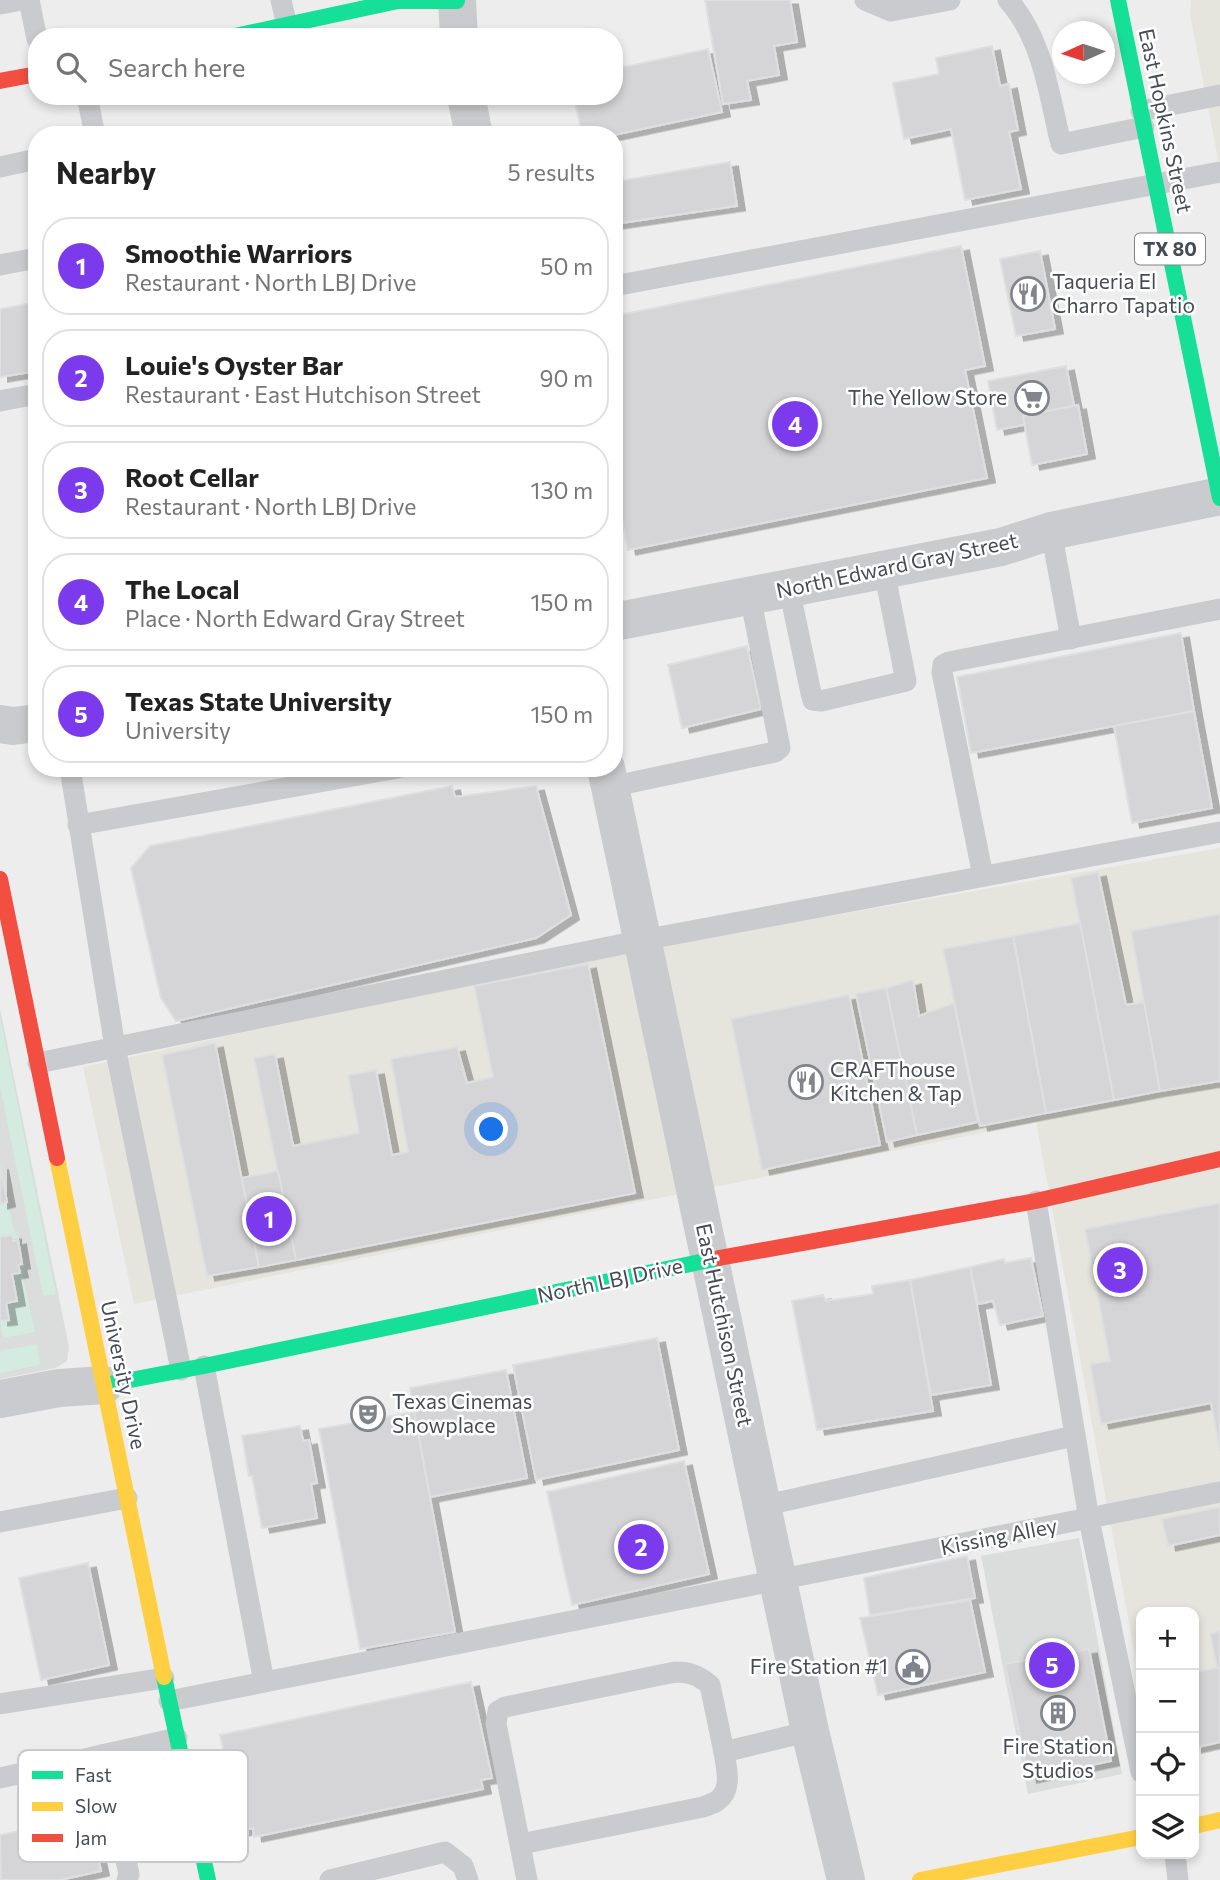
<!DOCTYPE html>
<html lang="en">
<head>
<meta charset="utf-8">
<style>
	:root { --surface:#fff; --page:#f2f2f2; --text:#222; --muted:#767676; --line:#e0e0e0; --accent:#7c3aed }
	body { margin:0; font-family:Commissioner,sans-serif; background:var(--page); color:var(--text) }
	.controls { position:absolute; right:21px; bottom:21px; display:grid; overflow:hidden; border-radius:14px; box-shadow:0 4px 10px #0003 }
	.controls button { width:63px; height:63px; display:grid; place-items:center; padding:0; border:0; border-bottom:2px solid var(--line); background:var(--surface); color:var(--text); font:35px sans-serif }
	.compass { position:absolute; left:1052px; top:21px; width:63px; height:63px; border-radius:50%; background:var(--surface); box-shadow:0 4px 10px #0003; rotate:267deg }
	.you { position:absolute; left:492px; top:1130px; width:24px; height:24px; margin:-18px; border:5px solid #fff; border-radius:50%; background:#1a73e8; box-shadow:0 0 0 10px #1a73e833 }
	.badge { display:grid; place-items:center; width:46px; height:46px; border-radius:50%; background:var(--accent); color:#fff; font-size:23px; font-weight:700 }
	.pin { position:absolute; translate:-50% -50%; border:4px solid #fff; box-shadow:0 2px 7px #0006 }
	.list { margin:0; padding:0; list-style:none }
	h2 { display:flex; justify-content:space-between; align-items:center; height:91px; margin:0; padding:0 28px; font-size:30px }
	h2 small { font-size:23px; font-weight:400; color:var(--muted) }
	.list li { display:grid; grid-template-columns:46px 1fr auto; gap:21px; align-items:center; box-sizing:border-box; height:98px; margin:0 14px 14px; padding:0 14px; border:2px solid var(--line); border-radius:28px }
	.list b { display:block; font-size:26px; white-space:nowrap }
	.list p { margin:0; font-size:23px; white-space:nowrap; color:var(--muted) }
	.list em { font-size:23px; font-style:normal; color:var(--muted) }
	.icon { flex:none; width:38px; height:38px; fill:none; stroke:currentColor; stroke-width:2; stroke-linecap:round; stroke-linejoin:round }
	.map { position:relative; flex:none; width:1220px; height:1880px; overflow:hidden }
	.search { position:absolute; background:var(--surface); box-shadow:0 4px 10px #0003; left:28px; top:28px; width:595px; height:77px; display:flex; align-items:center; gap:18px; box-sizing:border-box; padding:0 24px; border-radius:28px; color:var(--muted); font-size:26px }
	.panel { position:absolute; background:var(--surface); box-shadow:0 4px 10px #0003; left:28px; top:126px; width:595px; height:651px; border-radius:28px }
	.map>svg:first-child { display:block }
	.commercial { fill:#e6e5dd }
	.education { fill:#dbdcdc }
	.green { fill:#d3ebe0 }
	.building { fill:#d5d5d7; stroke:#dedfe0; stroke-width:2; filter:url(#shadow) }
	.lines { fill:none; stroke-linecap:round; stroke-linejoin:round }
	.lane { stroke:#c9cbce; stroke-width:21 }
	.street { stroke:#c9cbce; stroke-width:38 }
	.fast { stroke:#16e098; stroke-width:16 }
	.slow { stroke:#ffcf43; stroke-width:16 }
	.jam { stroke:#f24e42; stroke-width:16 }
	.labels { text-anchor:middle; stroke-width:5; stroke-linejoin:round; paint-order:stroke }
	.shield { fill:#fff; stroke:#7e8289; stroke-width:2 }
	.shield-label { font-size:19px; font-weight:bold; fill:#464c57 }
	.street-label { font-size:21px; fill:#464c57; stroke:#fff }
	.poi-label { font-size:21px; fill:#464c57; stroke:#fff; text-anchor:start }
	.key { fill:#fff; stroke:#c8c9cd; stroke-width:2 }
	.key-label { font-size:19px; fill:#464c57 }
</style>
</head>
<body>
<div class="map">
<svg width="1220" height="1880" viewBox="0 0 1220 1880">
	<defs>
		<filter id="shadow"><feDropShadow dx="8" dy="4.5" stdDeviation="0" flood-color="#0004"/></filter>
	</defs>
	<rect width="100%" height="100%" fill="#ededed"/>
	<!-- commercial -->
	<g class="commercial">
		<polygon points="1191,0 1220,0 1220,169 1190,14"/>
		<polygon points="1220,848 1220,1748 1194,1754 1194,1612 1141,1612 1141,1688 1036,1122 134,1304 83,1067 595,957"/>
	</g>
	<!-- education -->
	<g class="education">
		<polygon points="0,1009 69,1347 67,1361 56,1368 0,1379"/>
		<polygon points="1079,1538 1122,1774 1028,1794 981,1556"/>
	</g>
	<!-- green -->
	<g class="green">
		<polygon points="0,1017 56,1294 43,1296 0,1087"/>
		<polygon points="7,1202 15,1233 20,1239 25,1266 23,1277 35,1332 3,1338 0,1321 9,1319 6,1303 17,1301 12,1274 19,1273 12,1235 0,1237 0,1204"/>
		<polygon points="37,1344 40,1365 0,1373 0,1351"/>
	</g>
	<!-- building -->
	<g class="building">
		<polygon points="705,0 790,0 797,42 774,46 779,75 747,81 751,100 723,104"/>
		<polygon points="992,46 1000,86 1009,84 1018,130 1009,132 1021,189 965,200 951,129 904,139 893,83 939,74 936,58"/>
		<polygon points="708,49 722,112 614,135 582,135 574,96 614,96 614,69"/>
		<polygon points="730,162 737,206 614,224 614,182"/>
		<polygon points="961,246 985,366 965,370 987,478 628,550 614,480 614,316"/>
		<polygon points="1040,251 1055,329 1016,336 1000,259"/>
		<polygon points="37,302 37,371 0,377 0,309"/>
		<polygon points="1066,366 1076,415 997,430 988,381"/>
		<polygon points="1078,405 1087,454 1032,465 1023,416"/>
		<polygon points="1181,633 1194,711 971,753 957,677"/>
		<polygon points="747,646 761,709 682,728 668,665"/>
		<polygon points="1194,711 1212,808 1132,823 1114,726"/>
		<polygon points="452,786 455,797 536,786 571,915 536,938 176,1021 161,998 131,868 150,846"/>
		<polygon points="1098,872 1126,1005 1145,1002 1160,1091 1114,1100 1071,878"/>
		<polygon points="1220,914 1220,1081 1160,1091 1131,931"/>
		<polygon points="1080,923 1114,1100 1046,1113 1013,936"/>
		<polygon points="1013,936 1046,1113 980,1126 943,949"/>
		<polygon points="588,964 635,1193 296,1260 254,1058 275,1054 293,1146 359,1133 348,1075 376,1070 392,1155 408,1152 391,1059 457,1047 467,1083 493,1077 474,986"/>
		<polygon points="913,980 919,1016 954,1003 978,1122 917,1135 886,988"/>
		<polygon points="886,988 917,1135 887,1142 856,994"/>
		<polygon points="849,995 880,1145 762,1170 731,1019"/>
		<polygon points="215,1043 259,1267 207,1276 162,1055"/>
		<polygon points="0,1165 7,1202 0,1204"/>
		<polygon points="278,1171 296,1260 259,1267 242,1178"/>
		<polygon points="1220,1203 1220,1451 1211,1403 1101,1424 1090,1364 1110,1361 1085,1229"/>
		<polygon points="13,1235 13,1241 18,1240 22,1264 18,1265 20,1273 12,1274 17,1301 6,1303 9,1320 0,1321 0,1237"/>
		<polygon points="1031,1258 1043,1316 1000,1325 993,1301 978,1304 970,1267 1004,1259 1005,1263"/>
		<polygon points="970,1267 991,1385 931,1395 910,1280"/>
		<polygon points="910,1280 933,1411 817,1430 792,1301 823,1295 826,1301 873,1294 872,1286"/>
		<polygon points="657,1338 679,1450 536,1480 513,1365"/>
		<polygon points="506,1370 527,1478 430,1497 410,1388"/>
		<polygon points="414,1412 455,1632 360,1649 319,1429"/>
		<polygon points="300,1426 303,1441 309,1440 317,1483 311,1484 317,1518 262,1528 252,1476 249,1476 242,1436"/>
		<polygon points="684,1461 709,1574 572,1605 547,1492"/>
		<polygon points="1220,1507 1220,1535 1168,1546 1162,1519"/>
		<polygon points="967,1556 975,1598 870,1615 864,1578"/>
		<polygon points="88,1563 109,1665 41,1680 19,1578"/>
		<polygon points="970,1600 985,1672 878,1695 860,1618"/>
		<polygon points="1220,1631 1220,1668 1217,1668 1210,1634"/>
		<polygon points="1089,1649 1111,1761 1029,1778 1005,1664"/>
		<polygon points="1217,1668 1220,1668 1220,1742 1194,1748 1194,1672"/>
		<polygon points="471,1682 492,1778 481,1780 483,1789 254,1837 253,1828 241,1831 220,1735"/>
		<polygon points="89,1816 101,1871 60,1880 1,1880 0,1835"/>
	</g>
	<g class="lines">
		<!-- lane -->
		<g class="lane">
			<polyline points="29,0 37,39"/>
			<polyline points="281,0 287,26"/>
			<polyline points="865,0 891,11 950,0"/>
			<path d="M1008 0C1043 39 1049 95 1061 144L1144 127"/>
			<polyline points="0,4 22,0"/>
			<polyline points="87,96 95,135"/>
			<polyline points="1141,111 1220,95"/>
			<polyline points="0,167 37,159"/>
			<polyline points="0,265 37,258"/>
			<polyline points="614,286 1220,172"/>
			<polyline points="0,401 37,394"/>
			<polyline points="1051,531 1071,639"/>
			<polyline points="789,588 811,693 813,700 821,701 906,681 884,570"/>
			<polyline points="70,768 115,1047 181,1370"/>
			<polyline points="610,787 775,752 780,748 750,596"/>
			<polyline points="78,825 398,768"/>
			<polyline points="983,876 942,672 943,665 949,662 1220,609"/>
			<polyline points="38,1063 643,940 1220,832"/>
			<polyline points="1036,1201 1089,1519 1141,1772"/>
			<polyline points="204,1366 264,1682"/>
			<polyline points="762,1506 1074,1436"/>
			<polyline points="0,1522 127,1498"/>
			<polyline points="169,1701 1220,1492"/>
			<polyline points="0,1704 164,1678"/>
			<polyline points="102,1755 129,1874 127,1880"/>
			<polyline points="0,1778 177,1738"/>
			<path d="M521 1844 703 1807C707 1805 714 1804 718 1800 733 1789 726 1767 724 1752"/>
			<polyline points="1175,1854 1178,1880"/>
			<polyline points="330,1880 445,1852 463,1866 468,1880"/>
			<path d="M527 1880 496 1724 498 1711 505 1707 675 1672C690 1672 698 1675 710 1685L724 1752 810 1731"/>
		</g>
		<!-- street -->
		<g class="street">
			<polyline points="457,0 459,37"/>
			<polyline points="466,96 474,135"/>
			<polyline points="614,622 1001,547 1051,531 1220,496"/>
			<polyline points="0,724 13,726 37,723"/>
			<polyline points="606,768 762,1506 810,1731 846,1880"/>
			<polyline points="0,1399 59,1388 104,1385"/>
		</g>
		<!-- fast -->
		<g class="fast">
			<polyline points="1118,0 1220,498"/>
			<polyline points="230,37 398,1 457,1"/>
			<polyline points="104,1385 204,1366 719,1258"/>
			<polyline points="164,1677 208,1880"/>
		</g>
		<!-- slow -->
		<g class="slow">
			<polyline points="57,1158 164,1677"/>
			<polyline points="1194,1826 1220,1820"/>
			<polyline points="920,1880 1141,1837"/>
		</g>
		<!-- jam -->
		<g class="jam">
			<polyline points="0,81 37,74"/>
			<polyline points="0,879 57,1158"/>
			<polyline points="719,1258 1036,1201 1220,1159"/>
		</g>
	</g>
	<!-- icons -->
	<defs>
		<g id="restaurant-ring" transform="scale(1.75)"><circle r="9.5" fill="#fff" stroke="#80848c" stroke-width="1.5"/><path d="M-5-6h1v4h1v-4h1v4h1v-4h1v5L-1.5 .5V6h-2V.5L-5-1ZM5-6V6H3V1.5H1.5Q1.5-4 5-6Z" fill="#80848c"/></g>
		<g id="supermarket-ring" transform="scale(1.75)"><circle r="9.5" fill="#fff" stroke="#80848c" stroke-width="1.5"/><path d="M-6-5.5h2.5l.6 2H6L4.5 2H-2.5L-4.4-4H-6ZM-1.5 3.2a1.3 1.3 0 1 0 .1 0ZM3 3.2a1.3 1.3 0 1 0 .1 0Z" fill="#80848c"/></g>
		<g id="theatre-ring" transform="scale(1.75)"><circle r="9.5" fill="#fff" stroke="#80848c" stroke-width="1.5"/><path d="M-5-5.5Q0-4 5-5.5V0Q5 5 0 6Q-5 5-5 0ZM-3.3-2.5H-1v1.5H-3.3ZM1-2.5H3.3v1.5H1ZM-2.8 1Q0 5.5 2.8 1Z" fill="#80848c"/></g>
		<g id="civic-ring" transform="scale(1.75)"><circle r="9.5" fill="#fff" stroke="#80848c" stroke-width="1.5"/><path d="M-.6-6.5H3V-4.5H.6V-3L4-1V1h2V6H-6V1h2V-1L-.6-3ZM-1.2 2.5V6h2.4V2.5Z" fill="#80848c"/></g>
		<g id="building-ring" transform="scale(1.75)"><circle r="9.5" fill="#fff" stroke="#80848c" stroke-width="1.5"/><path d="M-4-6H4V6H1V3H-1V6H-4ZM-2.5-4.3h1.7v1.8h-1.7ZM.8-4.3h1.7v1.8H.8ZM-2.5-1h1.7V.8h-1.7ZM.8-1h1.7V.8H.8Z" fill="#80848c"/></g>
	</defs>
	<g fill-rule="evenodd">
		<use href="#restaurant-ring" x="1028" y="294"/>
		<use href="#supermarket-ring" x="1032" y="398"/>
		<use href="#restaurant-ring" x="806" y="1082"/>
		<use href="#theatre-ring" x="368" y="1414"/>
		<use href="#civic-ring" x="913" y="1667"/>
		<use href="#building-ring" x="1058" y="1713"/>
	</g>
	<g class="labels">
		<!-- shield labels -->
		<rect class="shield" x="1135" y="233.5" width="70" height="31" rx="5"/>
		<g class="shield-label">
			<text x="1170" y="256">TX 80</text>
		</g>
		<!-- street labels -->
		<g class="street-label">
			<text transform="translate(1165 121) rotate(78)" y="7">East Hopkins Street</text>
			<text transform="translate(897 566) rotate(-12)" y="7">North Edward Gray Street</text>
			<text transform="translate(610 1281) rotate(-12)" y="7">North LBJ Drive</text>
			<text transform="translate(724 1325) rotate(78)" y="7">East Hutchison Street</text>
			<text transform="translate(123 1375) rotate(78)" y="7">University Drive</text>
			<text transform="translate(999 1537) rotate(-11)" y="7">Kissing Alley</text>
		</g>
		<!-- poi labels -->
		<g class="poi-label">
			<text x="1052" y="289">Taqueria El<tspan x="1052" dy="24">Charro Tapatio</tspan></text>
			<text x="1007" y="405" text-anchor="end">The Yellow Store</text>
			<text x="830" y="1077">CRAFThouse<tspan x="830" dy="24">Kitchen &amp; Tap</tspan></text>
			<text x="392" y="1409">Texas Cinemas<tspan x="392" dy="24">Showplace</tspan></text>
			<text x="888" y="1674" text-anchor="end">Fire Station #1</text>
			<text x="1058" y="1754" text-anchor="middle">Fire Station<tspan x="1058" dy="24">Studios</tspan></text>
		</g>
	</g>
	<!-- legend -->
	<rect x="18" y="1750" width="230" height="112" rx="10" class="key"/>
	<rect x="32" y="1771" width="31" height="8" fill="#16e098"/>
	<rect x="32" y="1802" width="31" height="9" fill="#ffcf43"/>
	<rect x="32" y="1834" width="31" height="8" fill="#f24e42"/>
	<g class="key-label">
		<text x="75" y="1782">Fast</text>
		<text x="75" y="1813">Slow</text>
		<text x="75" y="1845">Jam</text>
	</g>
</svg>
<div class="controls">
<button>+</button>
<button>−</button>
<button><svg class="icon" aria-label="locate" viewBox="0 0 24 24"><circle cx="12" cy="12" r="6"/><path d="M12 2v4M12 18v4M2 12h4M18 12h4"/></svg></button>
<button><svg class="icon" aria-label="layers" viewBox="0 0 24 24"><path d="M12 4l9 5-9 5-9-5zM3 14l9 5 9-5"/></svg></button>
</div>
<svg class="compass" viewBox="-18 -18 36 36"><path d="M0-13l5 13h-10z" fill="#e53935"/><path d="M0 13l5-13h-10z" fill="#767676"/></svg>
<div class="you"></div>
<div class="pin badge" style="left:269px;top:1219px">1</div>
<div class="pin badge" style="left:641px;top:1547px">2</div>
<div class="pin badge" style="left:1120px;top:1270px">3</div>
<div class="pin badge" style="left:795px;top:424px">4</div>
<div class="pin badge" style="left:1052px;top:1665px">5</div>
<div class="search"><svg class="icon" aria-label="search" viewBox="0 0 24 24"><circle cx="10" cy="10" r="6"/><path d="M15 15l6 6"/></svg>Search here</div>
<section class="panel">
<h2>Nearby<small>5 results</small></h2>
<ul class="list">
<li><span class="badge">1</span><div><b>Smoothie Warriors</b><p>Restaurant · North LBJ Drive</p></div><em>50 m</em></li>
<li><span class="badge">2</span><div><b>Louie's Oyster Bar</b><p>Restaurant · East Hutchison Street</p></div><em>90 m</em></li>
<li><span class="badge">3</span><div><b>Root Cellar</b><p>Restaurant · North LBJ Drive</p></div><em>130 m</em></li>
<li><span class="badge">4</span><div><b>The Local</b><p>Place · North Edward Gray Street</p></div><em>150 m</em></li>
<li><span class="badge">5</span><div><b>Texas State University</b><p>University</p></div><em>150 m</em></li>
</ul>
</section>
</div>
</body>
</html>
